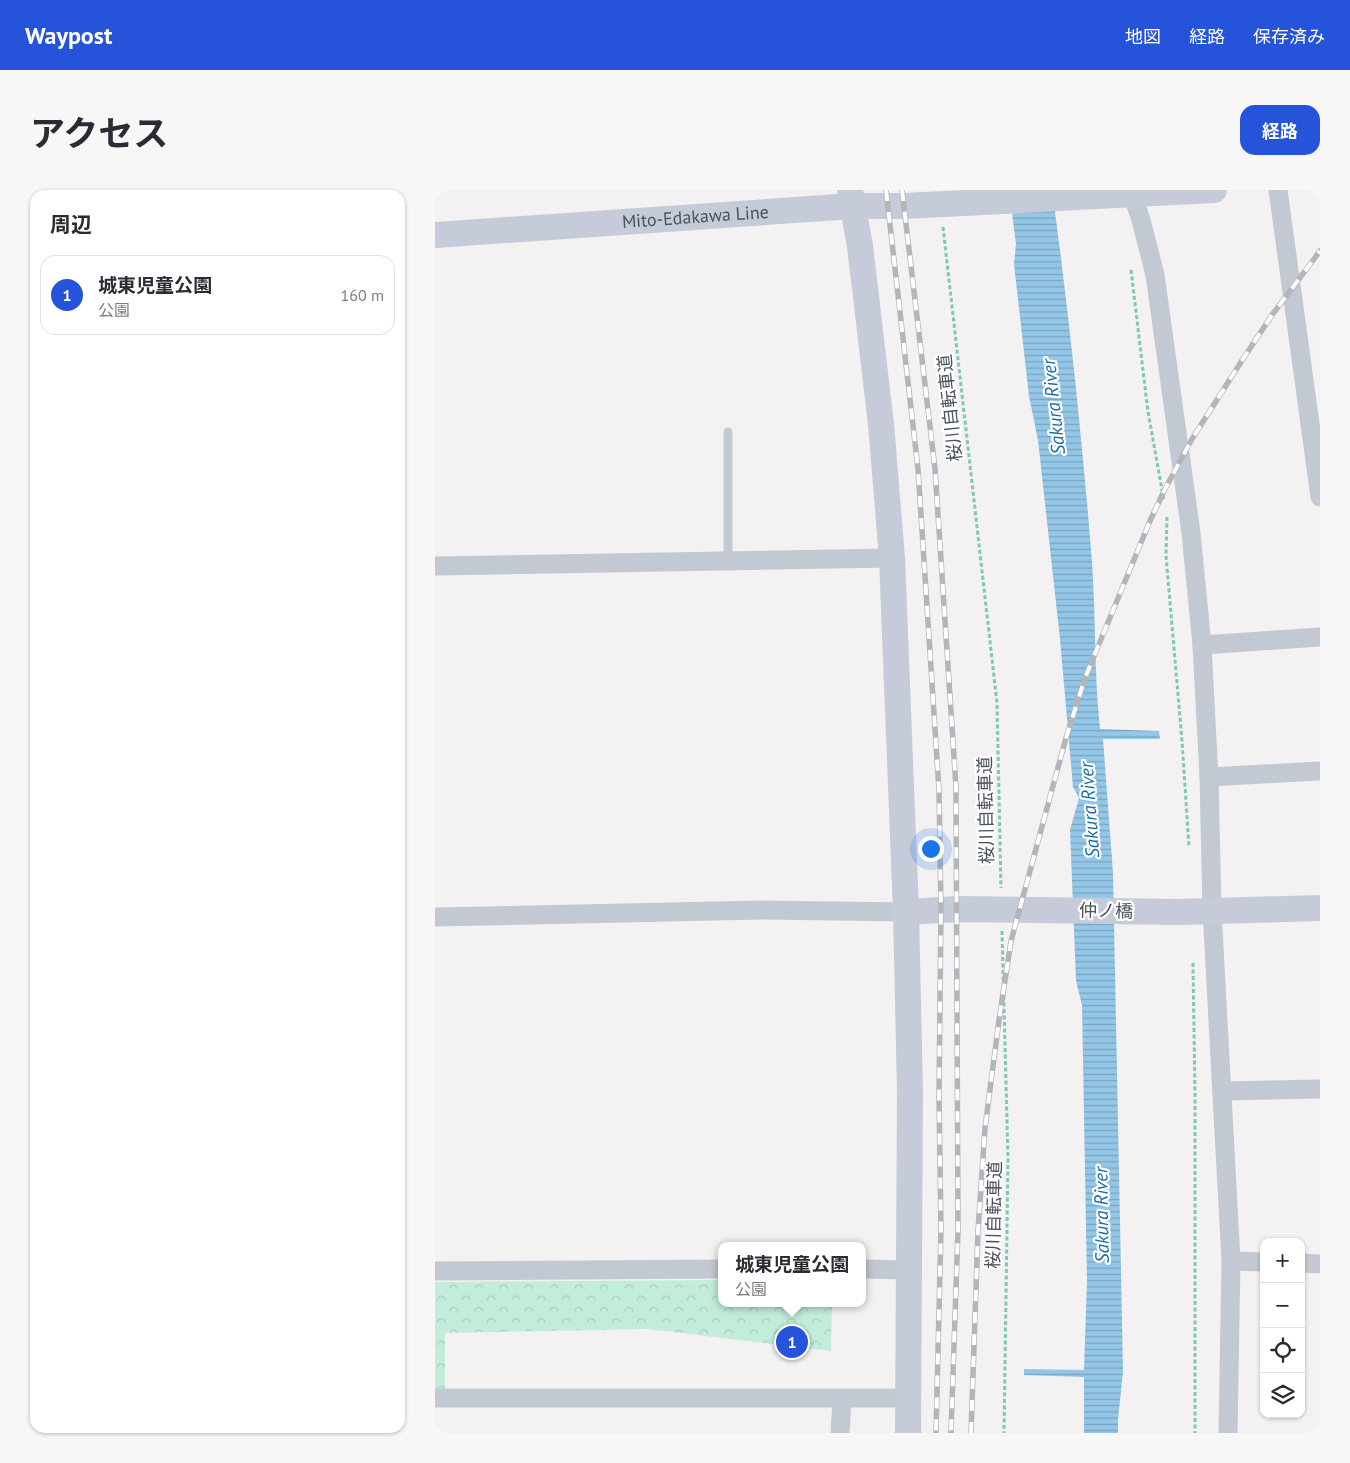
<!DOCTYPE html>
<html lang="ja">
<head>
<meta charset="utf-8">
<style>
	:root { --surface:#fff; --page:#f7f7f7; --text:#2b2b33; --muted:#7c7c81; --line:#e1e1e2; --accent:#2553d9 }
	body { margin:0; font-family:"PT Sans","Noto Sans JP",sans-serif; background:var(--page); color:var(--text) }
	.controls { position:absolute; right:15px; bottom:15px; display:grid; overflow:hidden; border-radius:10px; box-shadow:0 1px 4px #0004 }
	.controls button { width:45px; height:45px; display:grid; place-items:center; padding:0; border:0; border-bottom:1px solid var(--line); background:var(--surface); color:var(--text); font:25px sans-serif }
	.you { position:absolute; left:495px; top:658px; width:18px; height:18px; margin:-12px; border:4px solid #fff; border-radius:50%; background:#1a73e8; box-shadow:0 0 0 8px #1a73e833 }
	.badge { display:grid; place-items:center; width:32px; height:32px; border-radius:50%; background:var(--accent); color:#fff; font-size:16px; font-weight:700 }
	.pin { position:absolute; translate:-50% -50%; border:2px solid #fff; box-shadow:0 1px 5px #0006 }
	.popup { position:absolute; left:283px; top:1052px; width:148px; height:65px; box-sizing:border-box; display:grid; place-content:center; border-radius:10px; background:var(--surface); filter:drop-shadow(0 1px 4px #0005); font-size:16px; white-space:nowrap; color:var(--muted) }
	.popup b { font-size:19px; color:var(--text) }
	.popup::after { content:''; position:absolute; left:50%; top:100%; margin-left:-10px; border:10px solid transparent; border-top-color:var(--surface) }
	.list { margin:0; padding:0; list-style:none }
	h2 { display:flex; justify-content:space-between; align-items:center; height:65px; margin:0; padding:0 20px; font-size:21px }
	h2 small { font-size:16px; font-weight:400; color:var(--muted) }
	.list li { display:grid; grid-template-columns:32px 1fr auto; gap:15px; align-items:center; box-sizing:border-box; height:80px; margin:0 10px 10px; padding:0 10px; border:1px solid var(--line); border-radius:15px }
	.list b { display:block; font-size:19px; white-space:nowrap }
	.list p { margin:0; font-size:16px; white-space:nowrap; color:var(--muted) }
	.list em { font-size:16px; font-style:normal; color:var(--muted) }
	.icon { flex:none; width:28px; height:28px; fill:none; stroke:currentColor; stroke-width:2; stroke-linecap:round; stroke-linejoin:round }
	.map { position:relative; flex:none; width:885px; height:1243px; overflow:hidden; border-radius:15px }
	header { display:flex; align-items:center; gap:30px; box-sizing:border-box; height:70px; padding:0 25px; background:var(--accent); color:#fff }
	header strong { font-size:24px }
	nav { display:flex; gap:28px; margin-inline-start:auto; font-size:18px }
	.intro { display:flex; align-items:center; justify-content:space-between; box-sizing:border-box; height:120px; padding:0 30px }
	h1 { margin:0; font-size:35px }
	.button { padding:12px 22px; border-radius:15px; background:var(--accent); color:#fff; font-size:18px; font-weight:700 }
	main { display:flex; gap:30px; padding:0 30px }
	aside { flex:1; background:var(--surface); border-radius:15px; box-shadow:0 1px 4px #0004 }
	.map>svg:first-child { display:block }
	.park { fill:url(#park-crowns) }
	.water { fill:url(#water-rules) }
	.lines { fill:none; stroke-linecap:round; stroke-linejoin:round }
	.path { stroke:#7dc9b1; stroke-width:3; stroke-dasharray:4 2.5; stroke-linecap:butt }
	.lane { stroke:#c3c9d2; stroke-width:9 }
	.street { stroke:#c3c9d2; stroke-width:19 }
	.secondary { stroke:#c5cbd8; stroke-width:26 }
	.rail-casing { stroke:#b4b5bb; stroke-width:5.5 }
	.rail { stroke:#fff; stroke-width:4; stroke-dasharray:11; stroke-linecap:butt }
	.labels { text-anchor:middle; stroke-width:4.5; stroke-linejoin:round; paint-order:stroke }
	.street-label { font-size:18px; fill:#4a515d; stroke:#fff }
	.water-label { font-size:19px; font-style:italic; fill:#166da5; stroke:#fff }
</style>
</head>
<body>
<header>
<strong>Waypost</strong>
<nav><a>地図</a><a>経路</a><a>保存済み</a></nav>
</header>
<div class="intro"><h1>アクセス</h1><a class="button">経路</a></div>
<main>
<aside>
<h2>周辺<small></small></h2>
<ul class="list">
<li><span class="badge">1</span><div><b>城東児童公園</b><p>公園</p></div><em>160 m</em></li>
</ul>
</aside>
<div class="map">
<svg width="885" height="1243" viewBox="0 0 885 1243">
	<defs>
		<pattern id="park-crowns" width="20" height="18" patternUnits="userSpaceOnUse" patternTransform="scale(1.25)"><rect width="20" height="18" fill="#c3eddb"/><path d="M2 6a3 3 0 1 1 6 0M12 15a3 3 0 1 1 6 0" fill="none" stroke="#a9cdbe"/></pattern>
		<pattern id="water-rules" width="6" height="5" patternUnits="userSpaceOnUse" patternTransform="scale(1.25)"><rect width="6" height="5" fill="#93c6e7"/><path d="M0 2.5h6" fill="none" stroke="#7aa3be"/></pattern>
	</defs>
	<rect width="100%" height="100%" fill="#f3f1f1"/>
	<!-- park -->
	<polygon class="park" points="287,1090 287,1113 397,1113 396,1161 213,1139 10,1143 10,1202 0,1201 0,1092"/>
	<!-- water -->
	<path class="water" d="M574 0H617C634 123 647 248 657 372 661 428 659 483 665 539L724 541 725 549H668L678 683 688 1182 683 1229V1243H649V1187L589 1185V1179L649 1180 652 1090 647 815 641 791 635 640 644 608 638 597 625 449 603 250 594 206 579 74 581 54Z"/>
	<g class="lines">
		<!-- path -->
		<g class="path">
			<polyline points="508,37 562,513 566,698"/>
			<polyline points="696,80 713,222 729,311"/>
			<polyline points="732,327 731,366 747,551 754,657"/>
			<polyline points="567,741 573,969 569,1243"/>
			<polyline points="758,773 760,906 760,1243"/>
		</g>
		<!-- lane -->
		<polyline class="lane" points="293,242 293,371"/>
		<!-- street -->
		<g class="street">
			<polyline points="696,0 706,30 720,85 756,343 767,455 774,587 777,720 796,1071 793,1243"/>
			<polyline points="843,0 885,307"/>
			<polyline points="0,376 457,368"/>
			<polyline points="767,455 885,447"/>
			<polyline points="774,587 885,581"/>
			<polyline points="0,727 327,720 471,722"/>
			<polyline points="787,901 885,899"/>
			<polyline points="796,1071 829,1072"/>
			<polyline points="866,1073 885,1074"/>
			<polyline points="427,1079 474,1080"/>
			<polyline points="0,1081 287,1079"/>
			<polyline points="0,1208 474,1208"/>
			<polyline points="405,1243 407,1209"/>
		</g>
		<!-- secondary -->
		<g class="secondary">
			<polyline points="415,0 425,56 446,234 457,368 471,722 475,902 473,1243"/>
			<path id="s1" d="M0 45 418 16H470L779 0"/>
			<polyline points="471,722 522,719 745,722 885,718"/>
		</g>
		<!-- rail casing -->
		<g class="rail-casing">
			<g id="rail">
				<polyline points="451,0 483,279 504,600 506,720 504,906 506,1040 501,1243"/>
				<polyline points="467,0 500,279 521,597 523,1040 516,1243"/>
				<polyline points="536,1243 543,1041 550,938 564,830 576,751 631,548 650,488 715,331 730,299 757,249 806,172 837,125 885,61"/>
			</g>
		</g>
		<!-- rail -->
		<use href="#rail" class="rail"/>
	</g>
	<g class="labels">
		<!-- street labels -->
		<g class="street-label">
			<text dy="6" stroke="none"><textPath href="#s1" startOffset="261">Mito-Edakawa Line</textPath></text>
			<text transform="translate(515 218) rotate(-96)" y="6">桜川自転車道</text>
			<text transform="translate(551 620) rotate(-91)" y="6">桜川自転車道</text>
			<text transform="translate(671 721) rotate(1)" y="6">仲ノ橋</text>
			<text transform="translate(559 1025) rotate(-89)" y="6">桜川自転車道</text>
		</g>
		<!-- water labels -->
		<g class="water-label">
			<text transform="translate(618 217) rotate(-96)" y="7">Sakura River</text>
			<text transform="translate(654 620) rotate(-94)" y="7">Sakura River</text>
			<text transform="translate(666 1025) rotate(-91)" y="7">Sakura River</text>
		</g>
	</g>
</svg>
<div class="controls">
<button>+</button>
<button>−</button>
<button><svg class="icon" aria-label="locate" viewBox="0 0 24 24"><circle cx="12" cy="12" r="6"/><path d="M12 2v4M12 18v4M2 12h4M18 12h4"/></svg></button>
<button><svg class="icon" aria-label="layers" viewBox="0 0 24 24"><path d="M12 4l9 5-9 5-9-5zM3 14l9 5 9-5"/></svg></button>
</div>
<div class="you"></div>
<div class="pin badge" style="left:357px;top:1152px">1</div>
<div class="popup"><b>城東児童公園</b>公園</div>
</div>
</main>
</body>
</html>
